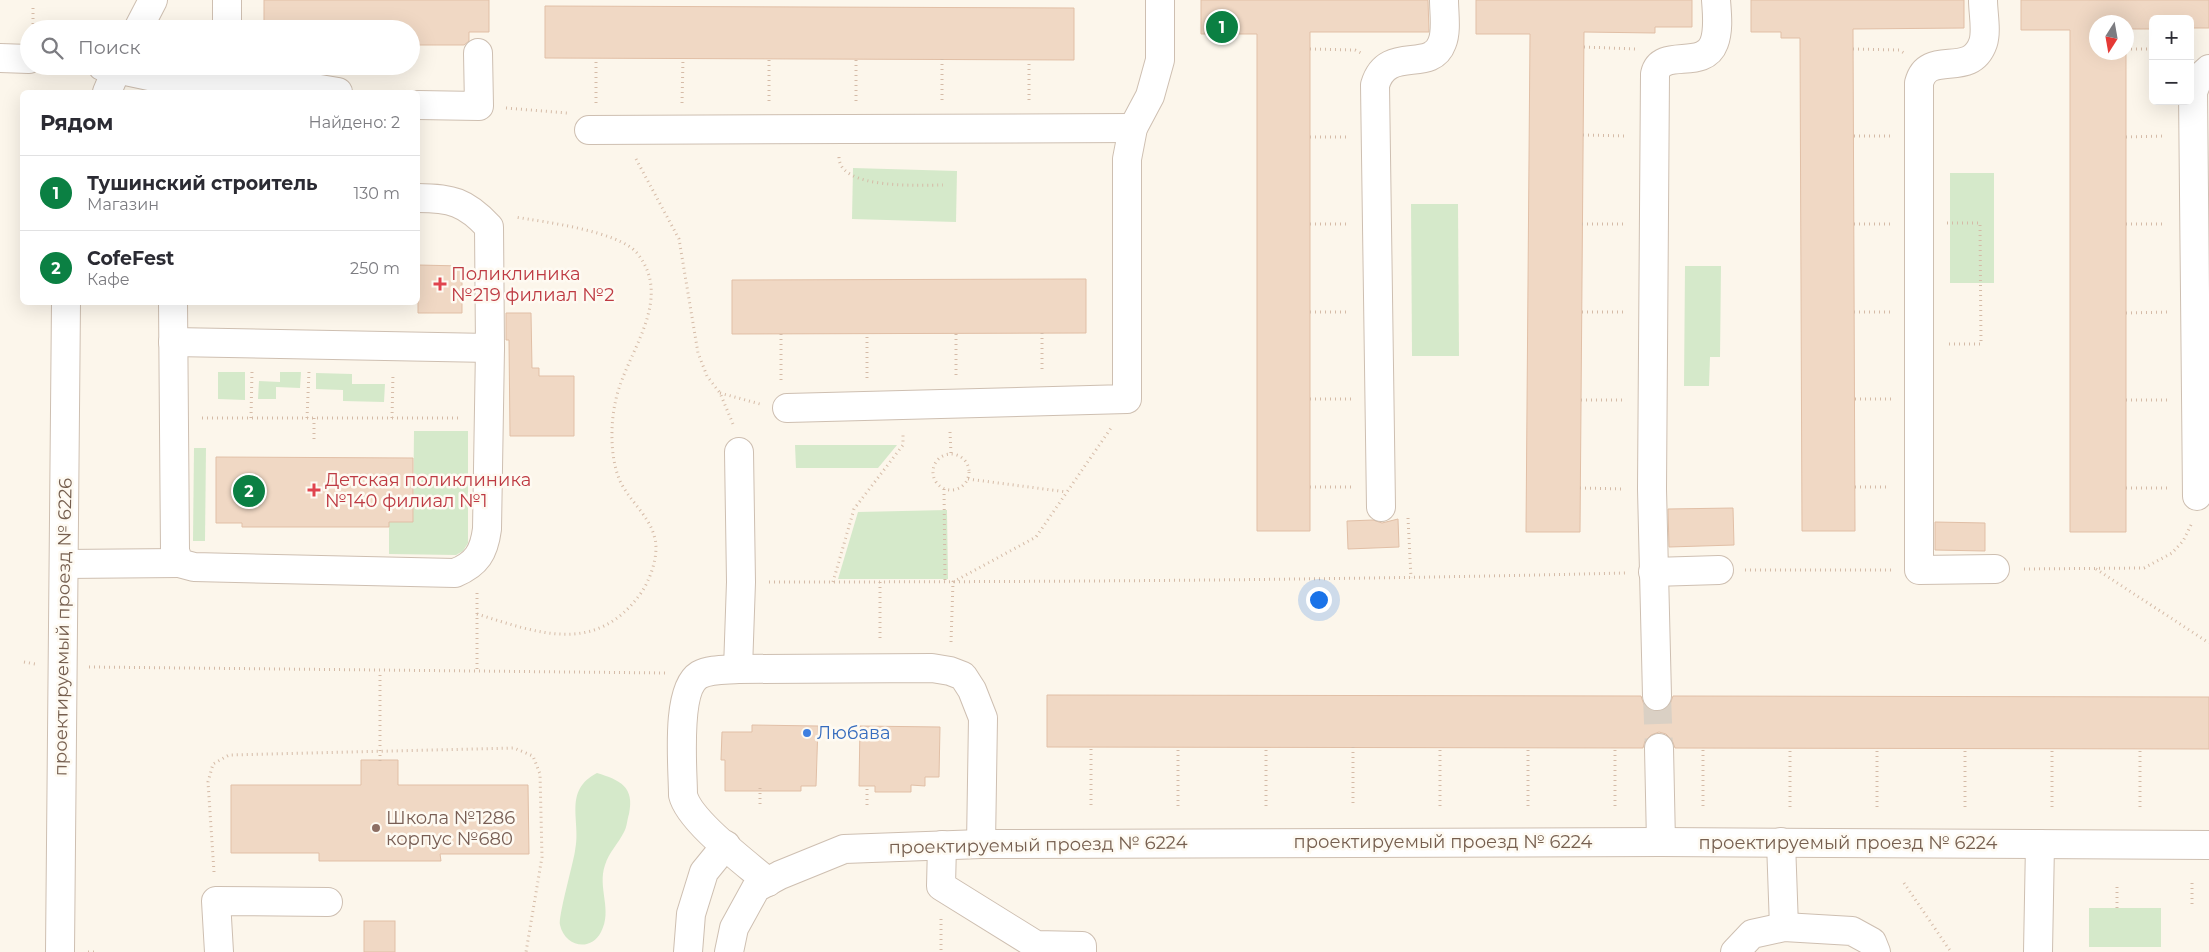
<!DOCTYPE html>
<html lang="ru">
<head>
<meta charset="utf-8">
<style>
	:root { --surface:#fff; --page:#f2f2f3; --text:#2b2b33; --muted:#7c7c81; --line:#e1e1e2; --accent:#0b8043 }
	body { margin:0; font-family:Montserrat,sans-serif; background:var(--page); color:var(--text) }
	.controls { position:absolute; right:15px; top:15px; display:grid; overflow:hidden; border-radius:8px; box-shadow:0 5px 20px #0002 }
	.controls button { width:45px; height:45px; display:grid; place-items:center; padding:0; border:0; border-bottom:1px solid var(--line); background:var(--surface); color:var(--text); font:25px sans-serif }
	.compass { position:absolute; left:2089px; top:15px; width:45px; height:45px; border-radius:50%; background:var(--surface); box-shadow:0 5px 20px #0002; rotate:191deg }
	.you { position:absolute; left:1318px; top:599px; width:18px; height:18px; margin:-12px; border:4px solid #fff; border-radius:50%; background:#1a73e8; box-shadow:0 0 0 8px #1a73e833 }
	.badge { display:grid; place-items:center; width:32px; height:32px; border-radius:50%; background:var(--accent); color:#fff; font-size:16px; font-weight:700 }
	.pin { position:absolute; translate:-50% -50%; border:2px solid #fff; box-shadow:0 1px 5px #0006 }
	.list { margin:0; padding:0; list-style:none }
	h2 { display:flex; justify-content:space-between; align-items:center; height:65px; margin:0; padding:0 20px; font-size:21px }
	h2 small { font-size:16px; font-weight:400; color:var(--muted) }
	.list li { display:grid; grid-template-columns:32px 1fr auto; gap:15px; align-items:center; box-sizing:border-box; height:75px; padding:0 20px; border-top:1px solid var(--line) }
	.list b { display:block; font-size:19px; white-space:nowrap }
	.list p { margin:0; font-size:16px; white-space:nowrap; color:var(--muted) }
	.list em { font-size:16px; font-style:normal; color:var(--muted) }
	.icon { flex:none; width:28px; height:28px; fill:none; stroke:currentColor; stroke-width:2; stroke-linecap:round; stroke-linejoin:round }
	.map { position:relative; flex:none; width:2209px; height:952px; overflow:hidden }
	.search { position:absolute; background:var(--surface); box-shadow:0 5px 20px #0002; left:20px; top:20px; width:400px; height:55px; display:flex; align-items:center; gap:12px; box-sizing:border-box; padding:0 18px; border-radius:28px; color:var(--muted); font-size:19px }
	.panel { position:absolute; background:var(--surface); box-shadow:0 5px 20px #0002; left:20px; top:90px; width:400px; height:215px; border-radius:8px }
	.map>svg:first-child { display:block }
	.green { fill:#d5e9ca }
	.building { fill:#f0d8c4; stroke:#e1bfa6 }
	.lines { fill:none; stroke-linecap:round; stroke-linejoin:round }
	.minor-tunnel { stroke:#dad0c4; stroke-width:28; stroke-dasharray:28 14; stroke-linecap:butt }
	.minor-casing { stroke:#cebfb1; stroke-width:30 }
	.path { stroke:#d5bba7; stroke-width:3; stroke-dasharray:1 4; stroke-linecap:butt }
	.minor { stroke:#fff; stroke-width:28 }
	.health-dot { fill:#e0444e; stroke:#fefaf2; stroke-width:2 }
	.shop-dot { fill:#3f7fe0; stroke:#fefaf2; stroke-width:2 }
	.education-dot { fill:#8d6e63; stroke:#fefaf2; stroke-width:2 }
	.labels { text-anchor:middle; stroke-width:5; stroke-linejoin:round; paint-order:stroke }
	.health-label { font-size:18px; fill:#be3a42; stroke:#fefaf2; text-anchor:start }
	.street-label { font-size:18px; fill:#765f4f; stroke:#fefaf2 }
	.shop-label { font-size:18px; fill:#366cbe; stroke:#fefaf2; text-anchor:start }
	.education-label { font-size:18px; fill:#785e54; stroke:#fefaf2; text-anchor:start }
</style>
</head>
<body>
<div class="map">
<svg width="2209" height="952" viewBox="0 0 2209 952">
	<rect width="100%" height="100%" fill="#fcf6eb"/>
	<!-- green -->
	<g class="green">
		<polygon points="853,168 957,171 956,222 852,219"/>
		<rect x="1950" y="173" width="44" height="110"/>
		<polygon points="1458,204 1459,356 1412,356 1411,204"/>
		<polygon points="1685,266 1721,266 1720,357 1710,357 1709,386 1684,386"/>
		<polygon points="218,372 245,372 245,400 218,399"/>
		<polygon points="280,372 301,372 300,388 276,387 276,399 258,399 259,381 280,382"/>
		<polygon points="316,373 352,374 352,384 385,384 384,402 343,401 343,390 316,389"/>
		<polygon points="414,431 468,431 468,543 463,551 456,555 389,554 389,522 413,522"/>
		<polygon points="795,445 897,445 878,468 796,468"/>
		<polygon points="194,448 206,448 205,541 193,541"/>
		<polygon points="947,510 948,579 838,579 858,512"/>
		<path d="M597 773C620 780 635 787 629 814 627 820 627 827 624 832 618 844 609 852 605 865 597 888 613 910 601 932 591 952 565 947 560 925 558 917 573 864 575 851 582 822 562 791 597 773Z"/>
		<rect x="2089" y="908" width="72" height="39"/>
	</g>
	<!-- building -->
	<g class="building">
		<polygon points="264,0 489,0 489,32 469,32 469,41 464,45 411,45 411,29 264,29"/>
		<polygon points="1201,0 1428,0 1429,32 1310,32 1310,531 1257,531 1257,34 1201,34"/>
		<polygon points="1476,0 1692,0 1692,27 1655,27 1655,33 1584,32 1580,532 1526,532 1530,34 1476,34"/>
		<polygon points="1751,0 1964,0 1964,28 1853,29 1855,531 1802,531 1800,38 1781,38 1781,32 1751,32"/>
		<polygon points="2021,0 2209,0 2209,28 2190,28 2190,19 2153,19 2153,29 2126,29 2126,22 2096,22 2096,52 2126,52 2126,532 2070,532 2070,30 2021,30"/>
		<polygon points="545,6 1074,8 1074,60 545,58"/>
		<polygon points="418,265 462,266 462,313 418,313"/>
		<polygon points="1086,279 1086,333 732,334 732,280"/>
		<polygon points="506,313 531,313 532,368 539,368 539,376 574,376 574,436 510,436 509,340 506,340"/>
		<polygon points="216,457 413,458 413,522 389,522 389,527 242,527 242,523 216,523"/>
		<polygon points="1733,508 1734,545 1669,547 1668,509"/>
		<polygon points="1398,519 1399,547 1348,549 1347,521 1373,520 1382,523"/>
		<polygon points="1935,522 1985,523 1985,551 1935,550"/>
		<polygon points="1047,695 1641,696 1644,705 1649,709 1657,712 1666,709 1670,704 1673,696 2209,697 2209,749 1675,748 1672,740 1666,734 1659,732 1651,735 1645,741 1643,748 1047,747"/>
		<polygon points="752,725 818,726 816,786 801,786 801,791 725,791 725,760 721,760 722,732 752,732"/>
		<polygon points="860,726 940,727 939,777 925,777 925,786 911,785 911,792 875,792 875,786 859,786"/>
		<polygon points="361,760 398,760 398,785 528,785 529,854 440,854 441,861 319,861 319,853 231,853 231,785 361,785"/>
		<rect x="364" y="921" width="31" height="31"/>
	</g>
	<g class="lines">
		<!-- minor-tunnel -->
		<polyline class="minor-tunnel" points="1657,696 1659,748"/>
		<!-- minor casing -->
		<g class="minor-casing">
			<g id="minor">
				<path d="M1983 0C1983 13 1987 31 1983 43 1970 80 1928 48 1919 83V570L1995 569"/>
				<polyline points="138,29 153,0"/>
				<polyline points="227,29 227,0"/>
				<polyline points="0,58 29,59"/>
				<polyline points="102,66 154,77 266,80 338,92"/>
				<polyline points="107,92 118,66"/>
				<polyline points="418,105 479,106 478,53"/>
				<polyline points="589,130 1133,128"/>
				<path d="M173 302 175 551 179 563 194 567 455 573C477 564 484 552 487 529L490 348 489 227C466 202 451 198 418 198"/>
				<polyline points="173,342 490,348"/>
				<polyline points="787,408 1127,399 1127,159 1133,128 1150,96 1160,60 1160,0"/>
				<polyline points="2197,496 2193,92 2198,79 2209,69"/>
				<path d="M1381 507 1375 85C1387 44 1431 74 1442 43 1447 31 1444 13 1444 0"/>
				<polyline points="64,564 179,563"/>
				<polyline points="1653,572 1719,570"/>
				<polyline points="738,669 741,582 739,452"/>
				<path d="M1657 696 1652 489 1655 74C1661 47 1704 71 1714 43 1719 30 1717 14 1716 0"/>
				<polyline points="1659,748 1661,842"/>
				<polyline points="1781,842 1784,927"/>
				<polyline points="942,845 941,886 1036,945 1082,946 1082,952"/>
				<path d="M768 882C746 863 689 821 683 795 683 769 675 690 699 675 710 669 726 670 738 669L932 668 950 671 963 676 972 690 983 718 981 844"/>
				<polyline points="60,952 66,302"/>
				<polyline points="219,952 216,901 328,902"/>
				<polyline points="688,952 691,914 704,872 726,845"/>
				<polyline points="729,952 734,928 756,888 780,875 844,849 981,844 1661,842 2209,845"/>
				<polyline points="1735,952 1752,934 1784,927 1852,931 1872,942 1876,952"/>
				<polyline points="2038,952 2040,844"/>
			</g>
		</g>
		<!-- path -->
		<g class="path">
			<polyline points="33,29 33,5"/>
			<polyline points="1584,47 1636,49"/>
			<polyline points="1310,49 1355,50 1361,53"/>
			<polyline points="1853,49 1899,50 1904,53"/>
			<polyline points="2126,49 2153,49"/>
			<polyline points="942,59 942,101"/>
			<polyline points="1029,100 1029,60"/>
			<polyline points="769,101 769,59"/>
			<polyline points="856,101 856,59"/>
			<polyline points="596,103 596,58"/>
			<polyline points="682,103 683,59"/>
			<polyline points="506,108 567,113"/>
			<polyline points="1583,135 1626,136"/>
			<polyline points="1854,136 1892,136"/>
			<polyline points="1310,137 1347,137"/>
			<polyline points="2126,137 2166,136"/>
			<path d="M839 157C839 190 921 185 943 185"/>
			<polyline points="636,159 679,239 698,353 707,376 720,393 733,424"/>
			<polyline points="1947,223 1980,223 1981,344 1948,344"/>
			<polyline points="1310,224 1349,224"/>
			<polyline points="1582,224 1627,224"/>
			<polyline points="1854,224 1891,224"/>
			<polyline points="2126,224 2166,224"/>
			<polyline points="1310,312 1349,312"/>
			<polyline points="1582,312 1626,312"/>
			<polyline points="1854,312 1891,312"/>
			<polyline points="2126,313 2168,312"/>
			<polyline points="1042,333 1042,373"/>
			<polyline points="781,334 781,381"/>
			<polyline points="956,375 956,333"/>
			<polyline points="867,378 867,334"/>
			<polyline points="720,393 760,404"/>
			<polyline points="1310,399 1352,399"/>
			<polyline points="1855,399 1891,399"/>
			<polyline points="1581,400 1625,400"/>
			<polyline points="2126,400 2168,400"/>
			<polyline points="202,418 461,418"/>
			<polyline points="251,418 252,371"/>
			<polyline points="307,418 309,371"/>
			<polyline points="314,418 314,439"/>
			<polyline points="392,418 393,374"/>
			<polyline points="950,432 951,454"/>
			<circle cx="951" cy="472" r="18"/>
			<polyline points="968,479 1067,492"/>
			<polyline points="1310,487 1353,487"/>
			<polyline points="1855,487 1890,487"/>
			<polyline points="1580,488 1624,489"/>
			<polyline points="2126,488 2169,488"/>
			<polyline points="944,489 945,582"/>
			<polyline points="1408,518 1411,578"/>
			<polyline points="2024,569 2144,568 2172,553 2183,541 2192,523"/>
			<polyline points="2096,569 2209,643"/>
			<polyline points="1745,570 1891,570"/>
			<path d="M769 582C1054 582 1340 580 1625 573"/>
			<polyline points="833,582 854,509 903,445 903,432"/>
			<polyline points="880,582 880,641"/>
			<polyline points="477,593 477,672"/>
			<path d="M477 614C538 633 596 656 641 593 650 580 659 556 655 539 650 516 630 502 620 481 610 458 610 424 616 399 626 353 675 300 637 253 618 231 545 222 515 217"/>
			<polyline points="951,642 953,582 1036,537 1111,428"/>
			<polyline points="24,662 35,664"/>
			<polyline points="89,667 666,673"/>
			<polyline points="1353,747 1353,806"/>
			<polyline points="380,761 380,671"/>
			<polyline points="760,804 760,786"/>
			<polyline points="867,805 867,786"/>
			<polyline points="1091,805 1091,747"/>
			<polyline points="1178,806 1178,747"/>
			<polyline points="1266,806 1266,747"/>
			<polyline points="1440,806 1440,747"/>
			<polyline points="1528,806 1528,748"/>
			<polyline points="1615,806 1615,748"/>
			<polyline points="1703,806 1703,748"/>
			<polyline points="1790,807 1790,748"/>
			<polyline points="1877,807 1877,748"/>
			<polyline points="1965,807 1965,748"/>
			<polyline points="2052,807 2052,749"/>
			<polyline points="2140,807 2140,748"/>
			<polyline points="214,872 208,782 213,764 229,755 514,748 533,756 540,774 542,857 526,952"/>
			<polyline points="1904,883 1951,952"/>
			<polyline points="2192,883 2192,908"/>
			<polyline points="2117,908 2117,883"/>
			<polyline points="941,919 941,952"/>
			<polyline points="88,952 97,952"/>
		</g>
		<!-- minor -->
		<use href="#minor" class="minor"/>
	</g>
	<!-- markers -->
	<g class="health-dot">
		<path d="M437.5 276.5h5v5h5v5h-5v5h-5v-5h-5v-5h5z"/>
		<path d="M311.5 482.5h5v5h5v5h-5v5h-5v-5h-5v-5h5z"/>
	</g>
	<circle class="shop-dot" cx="807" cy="733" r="5"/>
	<circle class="education-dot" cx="376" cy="828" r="5"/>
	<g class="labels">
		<!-- health labels -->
		<g class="health-label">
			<text x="451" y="280">Поликлиника<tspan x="451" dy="21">№219 филиал №2</tspan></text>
			<text x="325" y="486">Детская поликлиника<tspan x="325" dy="21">№140 филиал №1</tspan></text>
		</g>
		<!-- street labels -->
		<g class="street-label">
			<text transform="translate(63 627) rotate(-89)" y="6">проектируемый проезд № 6226</text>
			<text x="1443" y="848">проектируемый проезд № 6224</text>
			<text x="1848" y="849">проектируемый проезд № 6224</text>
			<text transform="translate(1038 845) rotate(-1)" y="6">проектируемый проезд № 6224</text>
		</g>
		<!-- shop labels -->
		<g class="shop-label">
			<text x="817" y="739">Любава</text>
		</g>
		<!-- education labels -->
		<g class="education-label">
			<text x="386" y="824">Школа №1286<tspan x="386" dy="21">корпус №680</tspan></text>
		</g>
	</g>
</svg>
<div class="controls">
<button>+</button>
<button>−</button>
</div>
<svg class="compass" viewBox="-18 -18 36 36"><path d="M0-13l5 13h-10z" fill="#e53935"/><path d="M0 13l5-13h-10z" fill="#7c7c81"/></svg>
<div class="you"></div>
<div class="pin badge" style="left:1222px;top:27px">1</div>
<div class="pin badge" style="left:249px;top:491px">2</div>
<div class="search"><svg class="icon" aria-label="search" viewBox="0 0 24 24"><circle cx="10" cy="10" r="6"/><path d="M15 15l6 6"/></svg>Поиск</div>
<section class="panel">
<h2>Рядом<small>Найдено: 2</small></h2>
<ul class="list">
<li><span class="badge">1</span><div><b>Тушинский строитель</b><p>Магазин</p></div><em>130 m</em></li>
<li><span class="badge">2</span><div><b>CofeFest</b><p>Кафе</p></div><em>250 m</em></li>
</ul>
</section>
</div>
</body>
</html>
